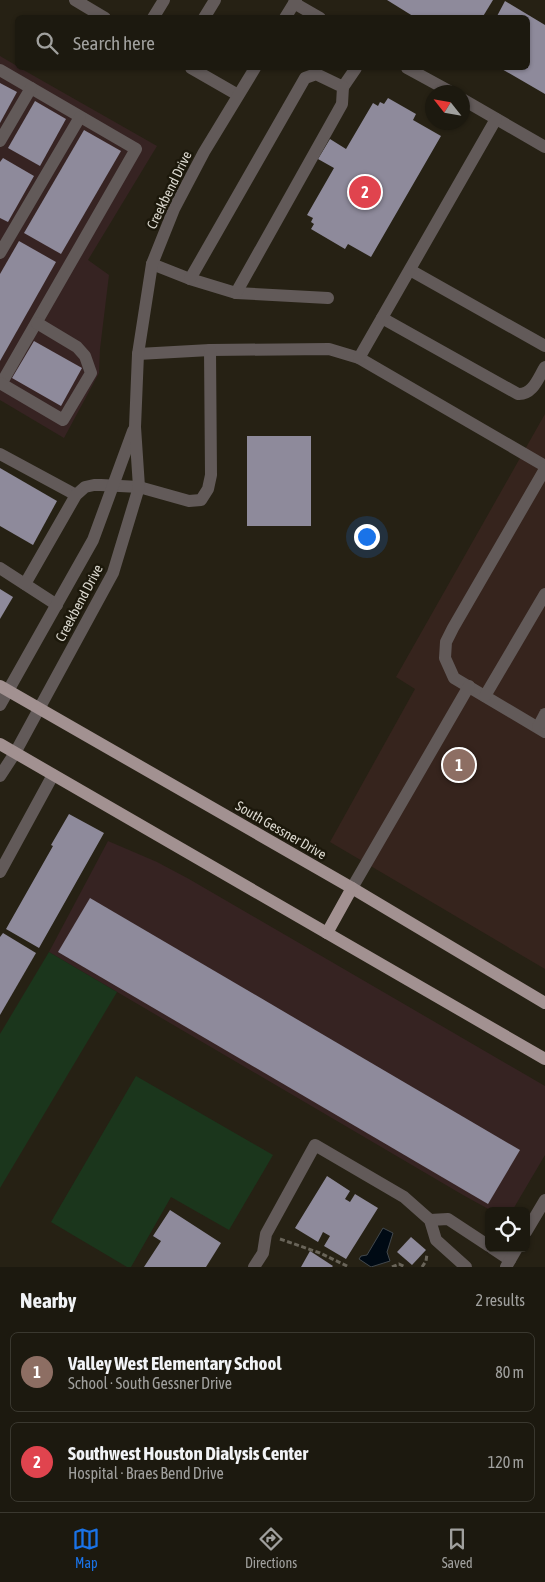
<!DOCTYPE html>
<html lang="en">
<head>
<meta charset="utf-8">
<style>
	:root { --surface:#1c190f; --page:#252218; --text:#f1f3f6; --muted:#a0a09e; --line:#3a382f; --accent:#1a73e8 }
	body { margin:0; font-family:"Asap Condensed",sans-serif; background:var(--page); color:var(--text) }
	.controls { position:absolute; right:15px; bottom:15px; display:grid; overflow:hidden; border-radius:8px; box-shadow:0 1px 4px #0004 }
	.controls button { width:45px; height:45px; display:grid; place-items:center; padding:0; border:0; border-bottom:1px solid var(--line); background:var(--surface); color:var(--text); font:25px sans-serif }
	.compass { position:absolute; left:425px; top:85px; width:45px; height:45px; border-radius:50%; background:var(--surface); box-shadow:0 1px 4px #0004; rotate:301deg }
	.you { position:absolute; left:366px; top:536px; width:18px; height:18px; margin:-12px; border:4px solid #fff; border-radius:50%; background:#1a73e8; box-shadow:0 0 0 8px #1a73e833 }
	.badge { display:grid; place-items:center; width:32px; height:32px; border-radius:50%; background:var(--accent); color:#fff; font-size:16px; font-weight:700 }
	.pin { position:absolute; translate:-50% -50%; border:2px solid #fff; box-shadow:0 1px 5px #0006 }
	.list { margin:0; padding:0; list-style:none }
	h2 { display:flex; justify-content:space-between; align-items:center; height:65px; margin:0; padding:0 20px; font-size:21px }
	h2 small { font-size:16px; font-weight:400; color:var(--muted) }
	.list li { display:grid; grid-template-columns:32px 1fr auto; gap:15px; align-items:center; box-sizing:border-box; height:80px; margin:0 10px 10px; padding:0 10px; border:1px solid var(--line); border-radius:8px }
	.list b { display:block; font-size:19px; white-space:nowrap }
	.list p { margin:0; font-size:16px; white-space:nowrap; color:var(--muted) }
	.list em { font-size:16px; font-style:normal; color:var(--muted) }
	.icon { flex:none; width:28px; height:28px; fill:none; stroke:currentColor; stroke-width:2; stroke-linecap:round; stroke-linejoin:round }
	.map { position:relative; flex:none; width:545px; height:1267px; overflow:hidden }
	.search { position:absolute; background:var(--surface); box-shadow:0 1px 4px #0004; left:15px; right:15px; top:15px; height:55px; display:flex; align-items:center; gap:12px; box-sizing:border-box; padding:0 18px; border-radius:8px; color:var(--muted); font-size:19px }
	.sheet { height:245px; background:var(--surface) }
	nav { display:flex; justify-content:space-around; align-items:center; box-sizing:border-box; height:70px; border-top:1px solid var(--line); background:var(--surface); font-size:14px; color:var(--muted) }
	nav a { display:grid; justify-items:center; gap:2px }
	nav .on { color:var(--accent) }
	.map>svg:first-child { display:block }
	.commercial { fill:#362322 }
	.education { fill:#36241d }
	.green { fill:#1b361c }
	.water { fill:#000a14; stroke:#42484c }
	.building { fill:#8e8a9b }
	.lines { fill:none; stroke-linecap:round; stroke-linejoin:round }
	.path { stroke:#696459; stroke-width:3; stroke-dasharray:5 2.5; stroke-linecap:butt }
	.minor { stroke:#625a59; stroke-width:12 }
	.major { stroke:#a29191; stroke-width:12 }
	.labels { text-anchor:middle; stroke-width:5; stroke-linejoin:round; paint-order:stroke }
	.street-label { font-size:14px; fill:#dbd8cf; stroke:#1c180b }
</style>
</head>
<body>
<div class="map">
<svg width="545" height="1267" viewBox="0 0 545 1267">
	<rect width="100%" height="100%" fill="#262114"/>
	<!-- commercial -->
	<g class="commercial">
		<polygon points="0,56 17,66 18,68 20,68 157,146 88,260 109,275 100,349 99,373 64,438 0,400"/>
		<polygon points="108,841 157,862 189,879 545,1086 545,1155 512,1211 492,1211 463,1195 49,952"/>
	</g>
	<!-- education -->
	<polygon class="education" points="545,414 545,969 330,842 415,689 396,677"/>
	<!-- green -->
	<g class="green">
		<polygon points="49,952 117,992 0,1188 0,1034"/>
		<polygon points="136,1076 273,1155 229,1230 171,1197 131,1267 127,1267 51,1222"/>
	</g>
	<!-- water -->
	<polygon class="water" points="383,1228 393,1233 387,1252 390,1261 371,1267 359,1259 361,1256 367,1255"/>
	<!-- building -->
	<g class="building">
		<polygon points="387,0 493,0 482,18 416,18"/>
		<polygon points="505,1 545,25 545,94 500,68 528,68 528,18 496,18"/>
		<polygon points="0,83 17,92 0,123"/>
		<polygon points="388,98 416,114 413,120 441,136 371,257 348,244 345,249 311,229 314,224 311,222 313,218 307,215 334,168 318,159 330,139 346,149 373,103 378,106 380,102 384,104"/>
		<polygon points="35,101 66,119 40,166 8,148"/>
		<polygon points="84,130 121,151 61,254 24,233"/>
		<polygon points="3,158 34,176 8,222 0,218 0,162"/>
		<polygon points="19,241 56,262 0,361 0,274"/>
		<polygon points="34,341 82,368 61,406 12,378"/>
		<rect x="247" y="436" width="64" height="90"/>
		<polygon points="0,468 57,501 33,545 0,526"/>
		<polygon points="0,589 13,597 0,619"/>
		<polygon points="69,814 104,833 39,948 6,929 53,846 51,845"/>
		<polygon points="90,898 520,1150 488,1204 58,952"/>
		<polygon points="3,933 36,953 0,1015 0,937"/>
		<polygon points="327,1176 350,1191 345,1199 350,1202 355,1194 378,1208 346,1259 324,1246 330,1236 323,1232 318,1242 295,1228"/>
		<polygon points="170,1210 221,1243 206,1267 144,1267 161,1241 153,1236"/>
		<polygon points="411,1237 426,1250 412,1265 397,1252"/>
		<polygon points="310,1251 333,1266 332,1267 301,1267"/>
	</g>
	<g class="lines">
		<!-- path -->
		<g class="path">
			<polyline points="280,1239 320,1253 349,1267"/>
			<polyline points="392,1267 399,1264 405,1267"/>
			<polyline points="422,1267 426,1261 427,1254"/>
		</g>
		<!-- minor -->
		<g class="minor">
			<polyline points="75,0 105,18"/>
			<polyline points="294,3 320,18"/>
			<polyline points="153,18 164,0"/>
			<polyline points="204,18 215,0"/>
			<polyline points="285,18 296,0"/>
			<polyline points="191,68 238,95"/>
			<polyline points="407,68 451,92"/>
			<polyline points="0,70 136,149 1,384"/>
			<polyline points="343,87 356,68"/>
			<polyline points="462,99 545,147"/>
			<polyline points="0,141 31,88"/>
			<polyline points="0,253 80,117"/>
			<polyline points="152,264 190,279 236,293 328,298"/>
			<polyline points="410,270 545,346"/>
			<polyline points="190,279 305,78 316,74 343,87 342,104 236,293"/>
			<path d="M382 318 518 394C533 395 538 378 545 367"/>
			<polyline points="138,354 210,350 329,349 359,358 545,466"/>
			<polyline points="359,358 496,119"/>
			<polyline points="0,383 63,420 91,373 85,356 77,347 37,323"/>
			<polyline points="0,454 76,495"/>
			<polyline points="545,469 453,628 446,642 445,658 454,678 545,732"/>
			<polyline points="0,568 57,605"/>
			<polyline points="25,584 76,495 85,487 94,485 101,485 139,487 189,501 201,500 208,489 211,475 210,350"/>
			<polyline points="485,696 545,594"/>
			<polyline points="0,705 93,540 133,431"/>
			<polyline points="538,727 545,714"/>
			<polyline points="0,776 15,753 113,573 139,487 135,427 138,354 152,264 174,209 204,152 255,68"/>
			<polyline points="0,872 53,775"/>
			<polyline points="352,888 469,686"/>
			<polyline points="430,1220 448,1219 489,1246"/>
			<polyline points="526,1232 545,1200"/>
			<polyline points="492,1248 510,1260"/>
			<polyline points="254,1267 263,1253 266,1234 315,1145 404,1197 430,1220 436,1240 466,1267"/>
			<polyline points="506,1267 517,1248"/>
		</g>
		<!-- major -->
		<g class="major">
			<polyline points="0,686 352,888 545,1003"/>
			<polyline points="0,744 545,1059"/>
			<polyline points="327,933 352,888"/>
		</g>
	</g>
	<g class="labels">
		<!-- street labels -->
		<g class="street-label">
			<text transform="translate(169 190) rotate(-64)" y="5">Creekbend Drive</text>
			<text transform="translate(79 603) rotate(-62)" y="5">Creekbend Drive</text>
			<text transform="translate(281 830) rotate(30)" y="5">South Gessner Drive</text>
		</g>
	</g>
</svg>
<div class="controls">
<button><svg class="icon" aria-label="locate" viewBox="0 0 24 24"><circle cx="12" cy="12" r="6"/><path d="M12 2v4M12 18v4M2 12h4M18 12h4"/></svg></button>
</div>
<svg class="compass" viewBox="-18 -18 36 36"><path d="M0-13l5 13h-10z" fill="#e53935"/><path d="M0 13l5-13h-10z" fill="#a0a09e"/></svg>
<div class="you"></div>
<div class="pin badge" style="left:459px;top:765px;background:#8d6e63">1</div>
<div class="pin badge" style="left:365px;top:192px;background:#e0444e">2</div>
<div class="search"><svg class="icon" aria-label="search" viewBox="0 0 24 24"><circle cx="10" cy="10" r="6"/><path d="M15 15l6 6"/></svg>Search here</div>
</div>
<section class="sheet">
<h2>Nearby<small>2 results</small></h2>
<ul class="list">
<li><span class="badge" style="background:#8d6e63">1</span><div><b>Valley West Elementary School</b><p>School · South Gessner Drive</p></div><em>80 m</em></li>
<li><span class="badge" style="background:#e0444e">2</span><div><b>Southwest Houston Dialysis Center</b><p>Hospital · Braes Bend Drive</p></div><em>120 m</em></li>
</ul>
</section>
<nav>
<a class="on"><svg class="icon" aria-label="map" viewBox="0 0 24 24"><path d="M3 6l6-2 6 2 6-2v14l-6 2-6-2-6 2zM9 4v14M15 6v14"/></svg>Map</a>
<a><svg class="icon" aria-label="directions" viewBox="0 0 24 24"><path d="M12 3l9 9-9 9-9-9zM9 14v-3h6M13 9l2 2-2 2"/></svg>Directions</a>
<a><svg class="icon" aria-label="saved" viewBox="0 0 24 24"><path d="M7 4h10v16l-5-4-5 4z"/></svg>Saved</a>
</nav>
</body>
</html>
